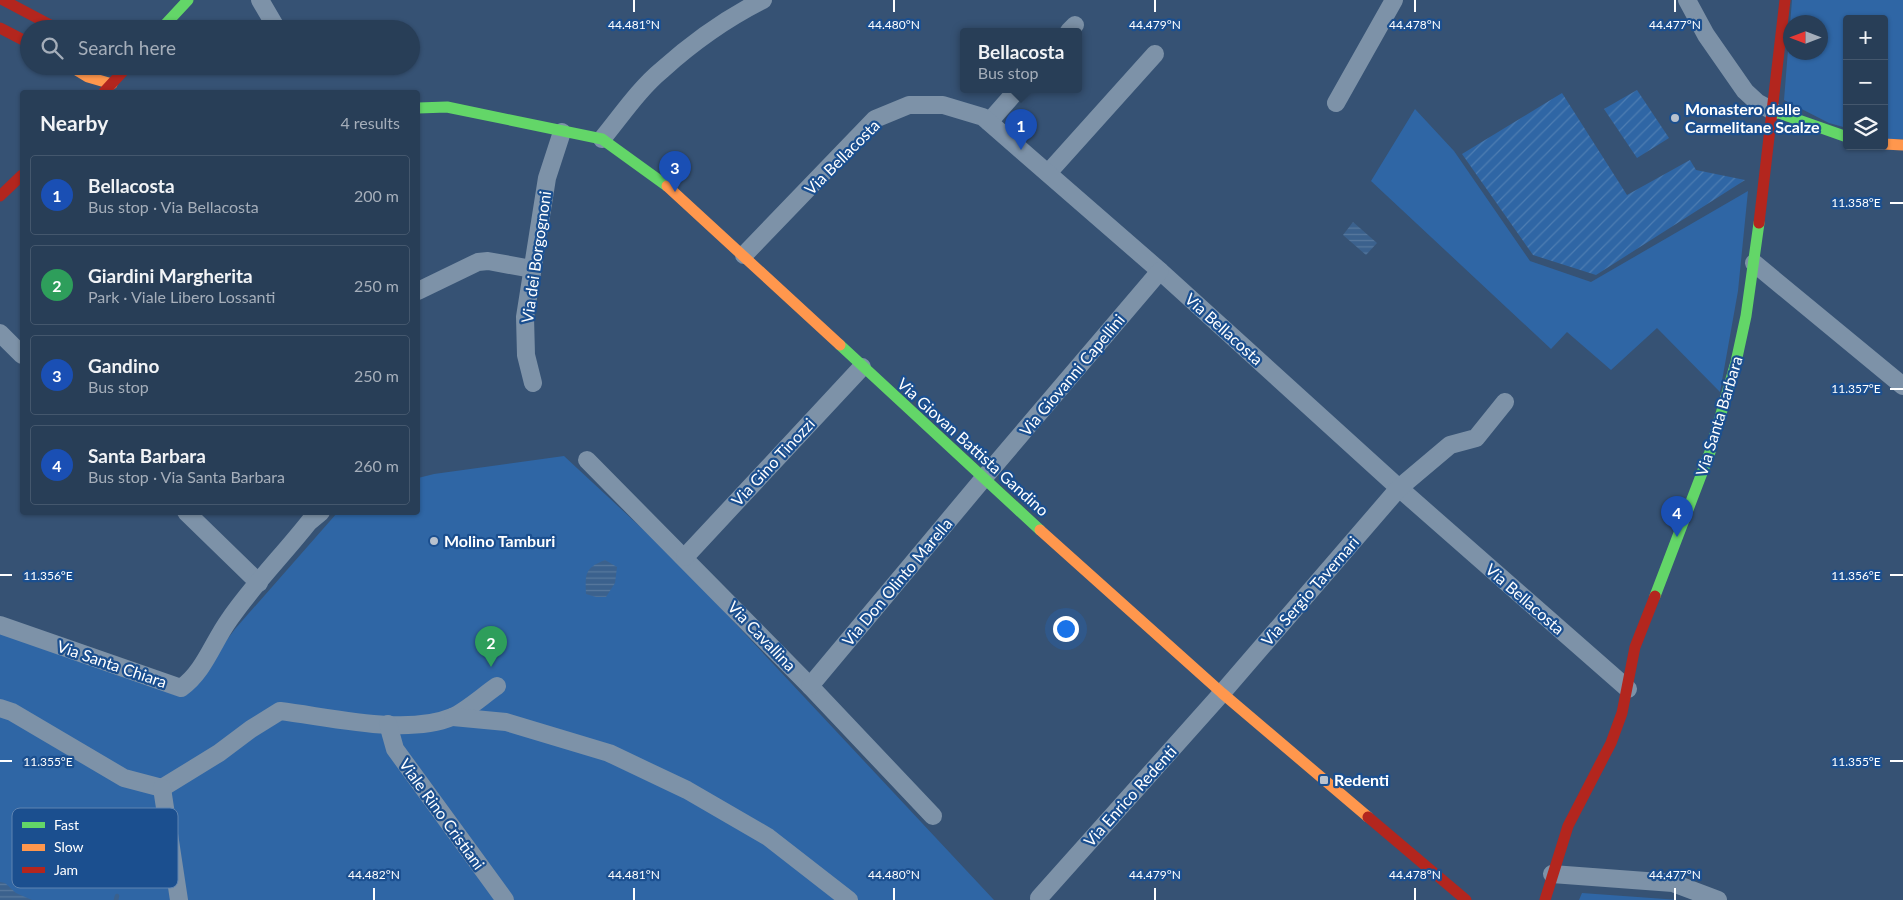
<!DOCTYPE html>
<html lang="en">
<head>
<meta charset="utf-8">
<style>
	:root { --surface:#283e57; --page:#30455d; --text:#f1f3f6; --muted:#a5aeba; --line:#44576d; --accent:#8abfa5 }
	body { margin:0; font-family:Lato,sans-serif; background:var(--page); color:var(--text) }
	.controls { position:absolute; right:15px; top:15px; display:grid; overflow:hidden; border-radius:5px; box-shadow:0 1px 4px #0004 }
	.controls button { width:45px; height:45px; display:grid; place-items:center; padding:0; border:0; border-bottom:1px solid var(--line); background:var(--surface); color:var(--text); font:25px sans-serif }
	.compass { position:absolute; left:1783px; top:15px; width:45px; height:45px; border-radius:50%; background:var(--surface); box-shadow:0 1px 4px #0004; rotate:270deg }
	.you { position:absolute; left:1065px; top:628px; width:18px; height:18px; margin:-12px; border:4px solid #fff; border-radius:50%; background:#1a73e8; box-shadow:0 0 0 8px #1a73e833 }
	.badge { display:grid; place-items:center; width:32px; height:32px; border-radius:50%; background:var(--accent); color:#fff; font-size:16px; font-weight:700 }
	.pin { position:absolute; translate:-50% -41px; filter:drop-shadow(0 1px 2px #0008) }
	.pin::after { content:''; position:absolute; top:26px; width:18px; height:15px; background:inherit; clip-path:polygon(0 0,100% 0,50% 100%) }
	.popup { position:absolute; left:960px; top:28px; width:122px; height:65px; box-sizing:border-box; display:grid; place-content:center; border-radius:5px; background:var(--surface); filter:drop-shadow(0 1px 4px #0005); font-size:16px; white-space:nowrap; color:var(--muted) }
	.popup b { font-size:19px; color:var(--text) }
	.popup::after { content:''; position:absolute; left:50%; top:100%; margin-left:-10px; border:10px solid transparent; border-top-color:var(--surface) }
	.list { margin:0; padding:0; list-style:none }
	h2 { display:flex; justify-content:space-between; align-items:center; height:65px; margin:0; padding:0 20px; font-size:21px }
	h2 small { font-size:16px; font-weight:400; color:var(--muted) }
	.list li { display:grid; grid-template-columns:32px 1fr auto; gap:15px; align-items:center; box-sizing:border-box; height:80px; margin:0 10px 10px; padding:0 10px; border:1px solid var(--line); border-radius:5px }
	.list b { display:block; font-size:19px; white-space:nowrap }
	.list p { margin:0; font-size:16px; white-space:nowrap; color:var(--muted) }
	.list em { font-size:16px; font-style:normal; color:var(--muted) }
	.icon { flex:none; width:28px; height:28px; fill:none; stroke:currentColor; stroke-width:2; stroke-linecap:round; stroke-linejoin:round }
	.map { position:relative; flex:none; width:1903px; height:900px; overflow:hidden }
	.search { position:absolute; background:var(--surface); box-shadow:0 1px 4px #0004; left:20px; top:20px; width:400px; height:55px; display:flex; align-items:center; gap:12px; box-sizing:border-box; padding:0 18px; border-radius:28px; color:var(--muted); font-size:19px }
	.panel { position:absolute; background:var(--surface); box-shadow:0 1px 4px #0004; left:20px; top:90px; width:400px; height:425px; border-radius:5px }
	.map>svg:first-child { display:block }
	.green { fill:#2f66a5; fill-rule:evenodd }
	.garden { fill:url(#garden-furrows) }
	.water { fill:url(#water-rules) }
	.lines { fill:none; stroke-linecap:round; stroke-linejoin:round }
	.stream { stroke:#3b618d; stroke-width:4.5 }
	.street { stroke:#7d92a8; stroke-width:18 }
	.fast { stroke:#63d668; stroke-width:11 }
	.slow { stroke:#ff974d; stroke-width:11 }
	.jam { stroke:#b3261e; stroke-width:11 }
	.ticks { fill:none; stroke:#fff; stroke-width:2 }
	.poi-dot { fill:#b9c2ce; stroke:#1b4f8f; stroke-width:2 }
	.labels { text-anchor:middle; stroke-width:4.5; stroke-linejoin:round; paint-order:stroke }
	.poi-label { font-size:16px; font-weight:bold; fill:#fff; stroke:#1b4f8f; text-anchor:start }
	.street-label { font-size:16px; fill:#fff; stroke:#1b4f8f }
	.key { fill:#1b4f8f; stroke:#5f84b1; stroke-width:1 }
	.key-label { font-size:14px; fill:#fff }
	.ticks-label { font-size:12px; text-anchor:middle; fill:#fff; stroke:#1b4f8f; stroke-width:4.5; stroke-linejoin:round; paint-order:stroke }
</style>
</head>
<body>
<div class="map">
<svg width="1903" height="900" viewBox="0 0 1903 900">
	<defs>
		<pattern id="garden-furrows" width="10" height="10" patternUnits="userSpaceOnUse" patternTransform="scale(1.25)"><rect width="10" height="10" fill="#2f66a5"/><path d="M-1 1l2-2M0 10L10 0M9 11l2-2" fill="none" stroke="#4e7db2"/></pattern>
		<pattern id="water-rules" width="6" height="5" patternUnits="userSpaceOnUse" patternTransform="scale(1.25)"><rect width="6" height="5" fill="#3b618d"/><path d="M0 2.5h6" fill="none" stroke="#58799e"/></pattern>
	</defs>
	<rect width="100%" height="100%" fill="#365274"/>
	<!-- green -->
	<g class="green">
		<path d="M1792 0H1903V139H1884V19H1847V128L1829 123 1784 100ZM1790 22H1820V52H1790Z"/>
		<polygon points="1415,109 1454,151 1530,261 1591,282 1748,191 1738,291 1720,392 1657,328 1611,370 1567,332 1551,349 1371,181"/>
		<polygon points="564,456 676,560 994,900 0,900 0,633 179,696 190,689 235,629 337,513 418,512 418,478 434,474"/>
		<polygon points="1582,893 1679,900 1579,900"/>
	</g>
	<!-- garden -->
	<g class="garden">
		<polygon points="1637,90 1669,138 1637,158 1604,109"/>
		<polygon points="1562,93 1627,195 1690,160 1696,170 1745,180 1596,275 1533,255 1462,154"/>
	</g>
	<!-- water -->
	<g class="water">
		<polygon points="1353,222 1377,243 1366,255 1343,235"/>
		<path d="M605 560 617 567 615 583 606 597H596L586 594C585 573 585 568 605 560Z"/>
		<polygon points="0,882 5,883 16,893 32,900 0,900"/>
	</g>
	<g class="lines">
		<!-- stream -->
		<polyline class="stream" points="116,900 117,896"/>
		<!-- street -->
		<g class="street">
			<polyline points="260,0 277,29"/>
			<polyline points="1687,0 1706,35 1745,91 1758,103 1773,111"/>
			<polyline points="1069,31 1075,25"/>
			<polyline points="1336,103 1394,0"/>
			<polyline points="989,122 1018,89"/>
			<path d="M602 139C621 116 639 89 662 70 692 43 727 18 763 0"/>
			<polyline points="1048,173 1155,54"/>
			<polyline points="744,255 875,119 909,105 943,105 983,117 1160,271 1399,488 1628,689"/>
			<polyline points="1754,263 1903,386"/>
			<polyline points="418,291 478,262 488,261 532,269"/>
			<polyline points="0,333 22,355"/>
			<polyline points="533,383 526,355 525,317 547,178 562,132"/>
			<polyline points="587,460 810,686 933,816"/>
			<polyline points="186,512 259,583"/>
			<polyline points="685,557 862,367"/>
			<path d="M0 625 181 688C204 672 213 642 229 620 253 585 283 555 309 522L321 512"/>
			<polyline points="810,686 983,479 1160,271"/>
			<path d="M0 708 12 712 124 778 162 788 219 753 251 729 280 711C330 717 406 736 452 717 465 712 485 694 497 686"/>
			<polyline points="453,717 506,722 609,753 687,790 768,837 849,900"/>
			<polyline points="388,724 395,749 505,900"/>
			<polyline points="162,788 179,900"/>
			<polyline points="1552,874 1673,883 1718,900"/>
			<polyline points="1039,898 1222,693 1399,488 1450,445 1476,438 1505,402"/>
		</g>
		<!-- fast -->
		<g class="fast">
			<polyline points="161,29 188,0"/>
			<polyline points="418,108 447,107 602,139 667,186"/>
			<polyline points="1773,111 1847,137"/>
			<polyline points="840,345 1040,530"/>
			<polyline points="1655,596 1710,452 1736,362 1746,316 1759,223"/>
		</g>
		<!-- slow -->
		<g class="slow">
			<polyline points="70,66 88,77 112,84"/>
			<polyline points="1884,144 1903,145"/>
			<polyline points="667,186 840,345"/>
			<polyline points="1040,530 1222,693 1368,817"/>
		</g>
		<!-- jam -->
		<g class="jam">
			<polyline points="3,0 58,29"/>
			<polyline points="0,28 29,43"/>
			<polyline points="104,92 128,66"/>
			<polyline points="0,196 22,175"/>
			<polyline points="1759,223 1785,0"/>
			<polyline points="1368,817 1466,900"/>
			<polyline points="1545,900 1568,826 1611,743 1622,713 1635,647 1655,596"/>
		</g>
	</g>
	<!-- ticks -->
	<path class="ticks" d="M634 0V12M894 0V12M1155 0V12M1415 0V12M1675 0V12M1890 203H1903M1890 389H1903M0 575H12M1890 575H1903M0 761H12M1890 761H1903M374 888V900M634 888V900M894 888V900M1155 888V900M1415 888V900M1675 888V900"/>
	<!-- markers -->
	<g class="poi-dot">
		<circle cx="1675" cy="118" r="5"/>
		<circle cx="434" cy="541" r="5"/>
		<rect x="1319" y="775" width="10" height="10" rx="2.5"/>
	</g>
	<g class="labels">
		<!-- poi labels -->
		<g class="poi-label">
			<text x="1685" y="115">Monastero delle<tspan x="1685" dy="18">Carmelitane Scalze</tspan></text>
			<text x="444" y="547">Molino Tamburi</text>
			<text x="1334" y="786">Redenti</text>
		</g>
		<!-- street labels -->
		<g class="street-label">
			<text transform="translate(842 157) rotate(-45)" y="6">Via Bellacosta</text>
			<text transform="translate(536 257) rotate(-82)" y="6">Via dei Borgognoni</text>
			<text transform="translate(1224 329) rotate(42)" y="6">Via Bellacosta</text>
			<text transform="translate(1072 375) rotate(-50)" y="6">Via Giovanni Capellini</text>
			<text transform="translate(1719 416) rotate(-73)" y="6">Via Santa Barbara</text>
			<text transform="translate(973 447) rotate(42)" y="6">Via Giovan Battista Gandino</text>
			<text transform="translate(773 462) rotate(-47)" y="6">Via Gino Tinozzi</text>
			<text transform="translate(897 582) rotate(-50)" y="6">Via Don Olinto Marella</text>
			<text transform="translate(1310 591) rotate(-49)" y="6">Via Sergio Tavernari</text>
			<text transform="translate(1525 599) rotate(41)" y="6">Via Bellacosta</text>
			<text transform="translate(762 636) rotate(46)" y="6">Via Cavallina</text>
			<text transform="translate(112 664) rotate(19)" y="6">Via Santa Chiara</text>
			<text transform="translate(1130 796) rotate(-48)" y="6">Via Enrico Redenti</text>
			<text transform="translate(442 814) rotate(54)" y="6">Viale Rino Cristiani</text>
		</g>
	</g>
	<!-- legend -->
	<rect x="12" y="808" width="166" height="80" rx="8" class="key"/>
	<rect x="22" y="822" width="23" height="6" fill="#63d668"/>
	<rect x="22" y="844" width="23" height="7" fill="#ff974d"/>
	<rect x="22" y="867" width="23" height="6" fill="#b3261e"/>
	<g class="key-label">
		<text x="54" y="830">Fast</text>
		<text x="54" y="852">Slow</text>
		<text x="54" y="875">Jam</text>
	</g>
	<g class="ticks-label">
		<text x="634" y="29">44.481°N</text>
		<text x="894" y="29">44.480°N</text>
		<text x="1155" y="29">44.479°N</text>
		<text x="1415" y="29">44.478°N</text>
		<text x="1675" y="29">44.477°N</text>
		<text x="1856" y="207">11.358°E</text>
		<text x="1856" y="393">11.357°E</text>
		<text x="1856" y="580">11.356°E</text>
		<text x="48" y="580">11.356°E</text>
		<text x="1856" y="766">11.355°E</text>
		<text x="48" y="766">11.355°E</text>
		<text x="374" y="879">44.482°N</text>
		<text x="634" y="879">44.481°N</text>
		<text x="894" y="879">44.480°N</text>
		<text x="1155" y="879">44.479°N</text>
		<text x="1415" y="879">44.478°N</text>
		<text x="1675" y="879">44.477°N</text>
	</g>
</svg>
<div class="controls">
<button>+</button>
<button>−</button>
<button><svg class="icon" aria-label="layers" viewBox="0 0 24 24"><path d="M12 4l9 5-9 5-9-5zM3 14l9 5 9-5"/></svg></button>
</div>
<svg class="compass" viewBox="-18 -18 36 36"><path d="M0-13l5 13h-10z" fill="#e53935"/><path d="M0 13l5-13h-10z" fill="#a5aeba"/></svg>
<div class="you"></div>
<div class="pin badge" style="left:1021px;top:150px;background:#1a4fb4">1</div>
<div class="popup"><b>Bellacosta</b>Bus stop</div>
<div class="pin badge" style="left:491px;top:667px;background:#2e9e5b">2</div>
<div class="pin badge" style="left:675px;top:192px;background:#1a4fb4">3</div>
<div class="pin badge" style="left:1677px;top:537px;background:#1a4fb4">4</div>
<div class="search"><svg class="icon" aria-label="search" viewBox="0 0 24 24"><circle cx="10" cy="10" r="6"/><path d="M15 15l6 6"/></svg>Search here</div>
<section class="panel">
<h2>Nearby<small>4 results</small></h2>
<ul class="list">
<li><span class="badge" style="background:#1a4fb4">1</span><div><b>Bellacosta</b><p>Bus stop · Via Bellacosta</p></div><em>200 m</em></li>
<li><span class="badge" style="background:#2e9e5b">2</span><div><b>Giardini Margherita</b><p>Park · Viale Libero Lossanti</p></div><em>250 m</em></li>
<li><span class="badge" style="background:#1a4fb4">3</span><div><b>Gandino</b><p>Bus stop</p></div><em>250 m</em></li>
<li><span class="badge" style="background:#1a4fb4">4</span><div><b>Santa Barbara</b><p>Bus stop · Via Santa Barbara</p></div><em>260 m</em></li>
</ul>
</section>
</div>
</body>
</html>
